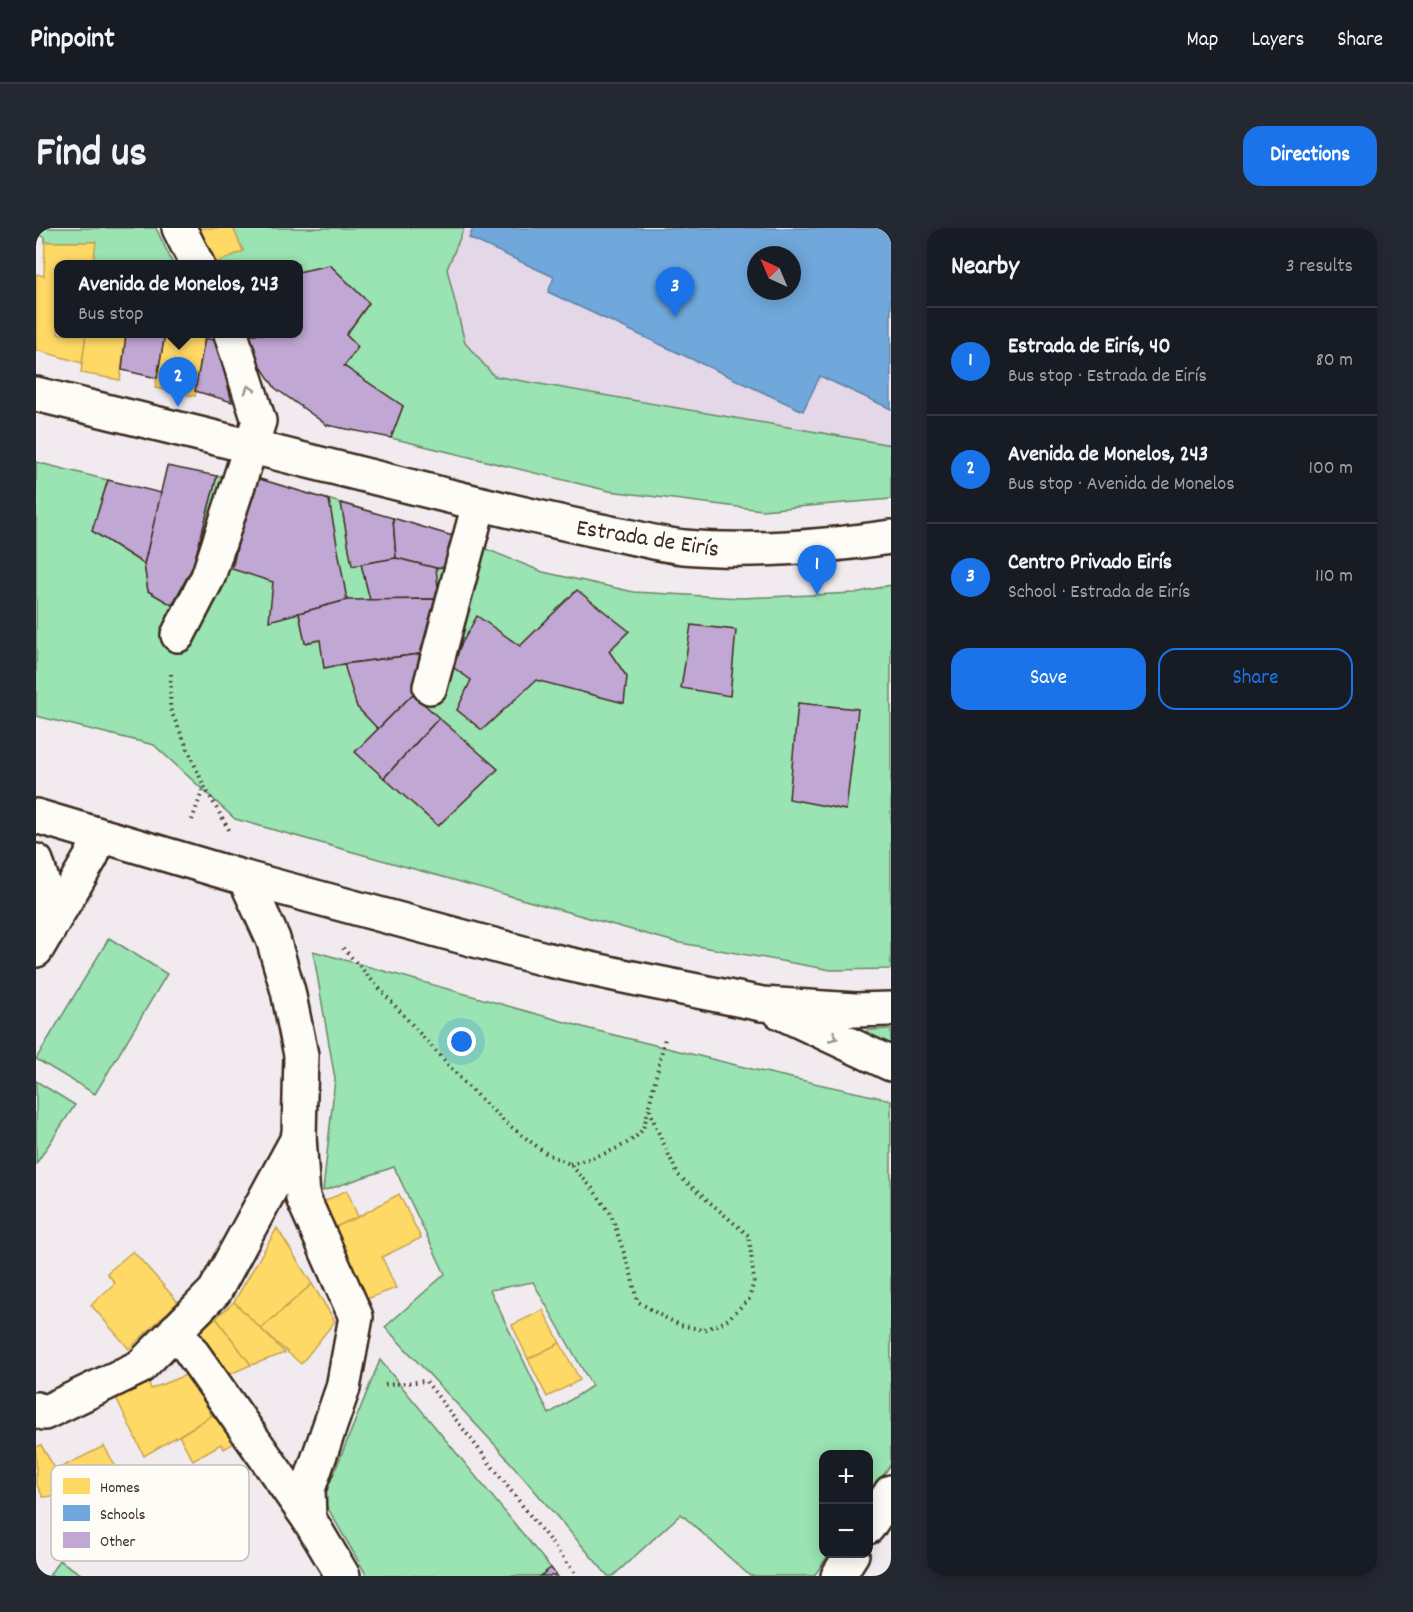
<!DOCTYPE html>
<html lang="en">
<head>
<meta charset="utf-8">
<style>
	:root { --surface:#171b24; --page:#242831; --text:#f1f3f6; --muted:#9ea1a6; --line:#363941; --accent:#1a73e8 }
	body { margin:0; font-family:Dekko,sans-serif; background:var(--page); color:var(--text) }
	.controls { position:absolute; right:18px; bottom:18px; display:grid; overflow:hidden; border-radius:12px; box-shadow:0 3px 15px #0003 }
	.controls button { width:54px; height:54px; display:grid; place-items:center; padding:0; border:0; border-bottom:2px solid var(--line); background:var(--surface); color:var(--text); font:30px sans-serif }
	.compass { position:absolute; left:711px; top:18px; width:54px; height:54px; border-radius:50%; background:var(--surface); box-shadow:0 3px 15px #0003; rotate:316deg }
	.you { position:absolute; left:426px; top:814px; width:21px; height:21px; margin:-15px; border:4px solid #fff; border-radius:50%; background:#1a73e8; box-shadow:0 0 0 9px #1a73e833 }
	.badge { display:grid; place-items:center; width:39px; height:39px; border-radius:50%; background:var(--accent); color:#fff; font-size:20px; font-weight:700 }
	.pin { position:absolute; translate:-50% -50px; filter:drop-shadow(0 2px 3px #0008) }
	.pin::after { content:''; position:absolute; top:32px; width:21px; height:18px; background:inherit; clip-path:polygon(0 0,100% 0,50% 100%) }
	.popup { position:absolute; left:18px; top:32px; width:249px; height:78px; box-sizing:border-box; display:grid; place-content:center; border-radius:12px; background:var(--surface); filter:drop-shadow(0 2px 4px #0005); font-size:20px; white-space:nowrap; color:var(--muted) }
	.popup b { font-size:22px; color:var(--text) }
	.popup::after { content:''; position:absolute; left:50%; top:100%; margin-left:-12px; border:12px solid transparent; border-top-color:var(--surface) }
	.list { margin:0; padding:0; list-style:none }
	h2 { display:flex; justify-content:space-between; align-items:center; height:78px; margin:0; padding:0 24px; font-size:26px }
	h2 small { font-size:20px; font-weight:400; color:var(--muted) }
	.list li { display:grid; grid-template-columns:39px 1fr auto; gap:18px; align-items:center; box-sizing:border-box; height:108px; padding:0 24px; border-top:2px solid var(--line) }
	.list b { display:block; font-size:22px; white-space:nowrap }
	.list p { margin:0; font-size:20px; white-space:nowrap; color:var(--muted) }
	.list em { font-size:20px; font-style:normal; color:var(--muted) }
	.actions { display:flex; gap:12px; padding:18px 24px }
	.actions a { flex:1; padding:14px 0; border:2px solid var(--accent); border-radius:18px; text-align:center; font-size:21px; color:var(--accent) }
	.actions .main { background:var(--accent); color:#fff }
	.map { position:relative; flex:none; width:855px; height:1348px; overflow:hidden; border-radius:18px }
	header { display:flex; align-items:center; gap:36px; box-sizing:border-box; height:84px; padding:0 30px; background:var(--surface); border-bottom:2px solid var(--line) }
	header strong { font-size:28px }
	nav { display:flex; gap:33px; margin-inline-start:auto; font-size:21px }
	.intro { display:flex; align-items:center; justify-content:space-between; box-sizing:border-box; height:144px; padding:0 36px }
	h1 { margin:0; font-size:42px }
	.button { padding:15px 27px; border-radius:18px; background:var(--accent); color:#fff; font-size:21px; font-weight:700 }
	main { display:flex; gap:36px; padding:0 36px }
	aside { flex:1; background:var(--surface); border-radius:18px; box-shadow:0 3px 15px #0003 }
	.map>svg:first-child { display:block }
	.built { fill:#e3d7e8; fill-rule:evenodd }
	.green { fill:#9ae3b2; stroke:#6a8668; stroke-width:1.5; fill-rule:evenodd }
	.homes { fill:#ffd966; stroke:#c4a450; stroke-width:1.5 }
	.schools { fill:#6fa8dc; stroke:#5f82a3; stroke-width:1.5; fill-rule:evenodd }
	.building { fill:#c1a7d4; stroke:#3b2a1e; stroke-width:1.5 }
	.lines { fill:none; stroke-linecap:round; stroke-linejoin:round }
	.minor-casing { stroke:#3b2a1e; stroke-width:38 }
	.path { stroke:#3b2a1e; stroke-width:4; stroke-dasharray:1.5 4.5; stroke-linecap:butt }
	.minor { stroke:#fdfcf7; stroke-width:33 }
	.oneway { stroke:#9c938a }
	.labels { text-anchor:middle; stroke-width:6; stroke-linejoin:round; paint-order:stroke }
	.street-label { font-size:24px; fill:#3b2a1e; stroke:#fdfcf7 }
	.key { fill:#fdfcf7; stroke:#c3bdb6; stroke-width:1.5 }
	.key-label { font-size:16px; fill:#3b2a1e }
</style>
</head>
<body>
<header>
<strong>Pinpoint</strong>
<nav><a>Map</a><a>Layers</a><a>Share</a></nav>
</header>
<div class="intro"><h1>Find us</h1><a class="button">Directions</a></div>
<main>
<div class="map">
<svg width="855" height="1348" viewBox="0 0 855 1348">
	<rect width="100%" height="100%" fill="#f1ebf0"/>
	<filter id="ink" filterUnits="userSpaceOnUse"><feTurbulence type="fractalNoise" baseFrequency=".0167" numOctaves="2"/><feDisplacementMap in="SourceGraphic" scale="12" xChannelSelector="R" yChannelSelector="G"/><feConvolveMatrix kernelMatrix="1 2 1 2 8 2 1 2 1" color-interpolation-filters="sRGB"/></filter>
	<g filter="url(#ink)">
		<!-- built -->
		<path class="built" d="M428 0H855V217L458 148 429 115 411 41ZM720 27H756V63H720Z"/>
		<!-- green -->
		<g class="green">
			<polygon points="0,0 120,0 137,36 57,36 59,14 9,14 9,9 0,7"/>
			<polygon points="197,0 428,0 411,41 429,115 458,148 855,217 855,271 726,282 573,263 355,210 367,178 308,138 322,119 310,107 333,75 294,37 262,44 262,36 177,36 207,23"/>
			<polygon points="0,234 72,252 56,303 108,336 112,363 136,377 157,338 181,248 217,249 423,310 507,344 598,364 705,370 819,365 855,357 855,741 795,742 639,714 199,591 118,517 0,488"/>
			<polygon points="73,710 131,746 59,866 0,831"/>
			<path d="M277 723 554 801 724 843 855 872V1236L833 1269 832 1226H788V1326H793L778 1348H714L645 1286 577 1348H572L461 1219 349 1099 409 1046 358 939 287 963 299 851ZM497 1054 556 1158 513 1186 454 1062Z"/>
			<polygon points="855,801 855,820 830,808 828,805 832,802"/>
			<polygon points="0,853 39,877 0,936"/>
			<polygon points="344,1132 515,1340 504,1348 331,1348 287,1272"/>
			<polygon points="23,1332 48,1348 13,1348"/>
		</g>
		<!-- homes -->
		<g class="homes">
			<polygon points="155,0 197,0 207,23 177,36"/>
			<polygon points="9,14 60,14 57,36 22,36 22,106 50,106 46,135 0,122 0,46 8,48"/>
			<polygon points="50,106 90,106 84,152 45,145"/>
			<polygon points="129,106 169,106 159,168 119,160"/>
			<polygon points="311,962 322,989 295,1001 285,975"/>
			<polygon points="363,966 385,1010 346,1029 360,1060 328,1072 295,1001 322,989"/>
			<polygon points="241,1000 276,1056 225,1101 198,1074"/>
			<polygon points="97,1023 142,1074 93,1121 55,1077 79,1055 71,1045"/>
			<polygon points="276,1056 299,1093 265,1136 225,1101"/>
			<polygon points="198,1074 249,1125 215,1137 180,1090"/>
			<polygon points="507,1082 524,1115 492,1131 476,1097"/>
			<polygon points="180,1090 215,1137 189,1148 160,1106"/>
			<polygon points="524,1115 544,1152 511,1169 492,1131"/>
			<polygon points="109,1145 115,1161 152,1146 176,1188 108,1228 77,1163"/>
			<polygon points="183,1183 203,1212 188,1221 185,1216 157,1232 143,1208"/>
			<polygon points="5,1217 20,1242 68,1218 91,1258 54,1282 29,1267 7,1269 0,1255 0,1219"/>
		</g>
		<!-- schools -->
		<path class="schools" d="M437 0H855V181L784 148 767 183 512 64 518 49 433 10ZM720 27H756V63H720Z"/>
		<!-- building -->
		<g class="building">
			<polygon points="294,37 333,75 310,107 322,119 308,138 367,178 355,210 291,197 239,160 216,125 208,106 262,106 262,44"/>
			<polygon points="90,106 129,106 121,150 86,142"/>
			<polygon points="169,110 180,113 196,174 159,163"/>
			<polygon points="131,238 181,248 157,338 136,377 112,363 108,336"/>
			<polygon points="217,249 293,272 311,372 233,393 237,354 196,341"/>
			<polygon points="72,252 125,265 108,336 56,303"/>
			<polygon points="305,275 357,290 360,330 316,338"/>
			<polygon points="357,290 423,310 413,338 400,340 360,330"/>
			<polygon points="360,330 400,340 402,359 401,371 334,372 325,336"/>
			<polygon points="541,362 593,403 573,423 591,449 588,475 500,452 446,502 421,482 435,452 414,437 441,388 484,418"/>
			<polygon points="401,371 384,426 308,436 288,440 284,412 269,415 263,385 311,372"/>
			<polygon points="655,397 700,402 694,468 645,460"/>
			<polygon points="384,426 377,466 342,501 321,479 308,436"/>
			<polygon points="377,466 403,490 348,550 319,524"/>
			<polygon points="762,475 822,481 810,582 753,571"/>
			<polygon points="403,490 462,541 402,598 348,550"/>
			<polygon points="515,1340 521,1348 504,1348"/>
		</g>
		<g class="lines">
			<!-- minor casing -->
			<g class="minor-casing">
				<g id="minor">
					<polyline points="143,0 161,36"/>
					<path d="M0 166C138 199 275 234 413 268 470 282 527 296 585 307 606 311 627 317 648 319 717 325 786 319 855 309"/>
					<polyline points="142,407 172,349 223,193 195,106"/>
					<polyline points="394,459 443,276"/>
					<polyline points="0,588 209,650 509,731 587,748 726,776 819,782 855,781"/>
					<polyline points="0,633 10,665 12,703"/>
					<polyline points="209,650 237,711 252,763 265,827 263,908 267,970 320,1089 307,1160 272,1261 273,1291 307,1348"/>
					<polyline points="0,722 55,629 64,608"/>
					<polyline points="744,784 855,836"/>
					<polyline points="140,1102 273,1291"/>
					<polyline points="0,1181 8,1185 104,1139 179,1063 263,908"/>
					<polyline points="832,1299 855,1264"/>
					<polyline points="802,1348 816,1326"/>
				</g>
			</g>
			<!-- path -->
			<g class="path">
				<polyline points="135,446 134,481 168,558 193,602"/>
				<polyline points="156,592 168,558"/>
				<polyline points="307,720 433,860 470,895 511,926 534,936 556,960 575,986 595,1046 601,1073 624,1087 644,1097 668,1102 690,1093 713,1071 718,1053 713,1008 642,947 619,897 613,878 629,810"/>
				<path d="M534 936C554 931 593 920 606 902 609 897 611 886 613 879"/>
				<polyline points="349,1157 390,1153 541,1348"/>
			</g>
			<!-- minor -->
			<use href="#minor" class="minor"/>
		</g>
		<!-- one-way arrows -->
		<defs><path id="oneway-chevron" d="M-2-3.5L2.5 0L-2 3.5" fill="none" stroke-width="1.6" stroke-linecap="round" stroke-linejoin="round" transform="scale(1.5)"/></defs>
		<g class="oneway">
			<use href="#oneway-chevron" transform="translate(213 161) rotate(-107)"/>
			<use href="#oneway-chevron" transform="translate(798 809) rotate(25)"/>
		</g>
	</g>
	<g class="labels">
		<!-- street labels -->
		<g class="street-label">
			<text transform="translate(612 309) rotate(9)" y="8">Estrada de Eirís</text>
		</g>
	</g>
	<!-- legend -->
	<rect x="15" y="1237" width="198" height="96" rx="9" class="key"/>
	<rect x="27" y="1250" width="27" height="16" fill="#ffd966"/>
	<rect x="27" y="1277" width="27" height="16" fill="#6fa8dc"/>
	<rect x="27" y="1304" width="27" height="16" fill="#c1a7d4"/>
	<g class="key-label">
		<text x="64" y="1264">Homes</text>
		<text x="64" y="1291">Schools</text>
		<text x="64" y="1318">Other</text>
	</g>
</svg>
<div class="controls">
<button>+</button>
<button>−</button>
</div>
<svg class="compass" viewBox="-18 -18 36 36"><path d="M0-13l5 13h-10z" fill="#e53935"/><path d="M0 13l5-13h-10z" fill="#9ea1a6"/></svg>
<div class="you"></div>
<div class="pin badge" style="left:781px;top:367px">1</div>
<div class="pin badge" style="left:142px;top:179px">2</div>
<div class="popup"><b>Avenida de Monelos, 243</b>Bus stop</div>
<div class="pin badge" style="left:639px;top:89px">3</div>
</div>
<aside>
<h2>Nearby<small>3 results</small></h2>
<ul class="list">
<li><span class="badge">1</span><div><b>Estrada de Eirís, 40</b><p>Bus stop · Estrada de Eirís</p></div><em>80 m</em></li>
<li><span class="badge">2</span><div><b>Avenida de Monelos, 243</b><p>Bus stop · Avenida de Monelos</p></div><em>100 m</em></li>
<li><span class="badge">3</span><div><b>Centro Privado Eirís</b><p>School · Estrada de Eirís</p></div><em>110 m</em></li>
</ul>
<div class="actions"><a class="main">Save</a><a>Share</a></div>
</aside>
</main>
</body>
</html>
